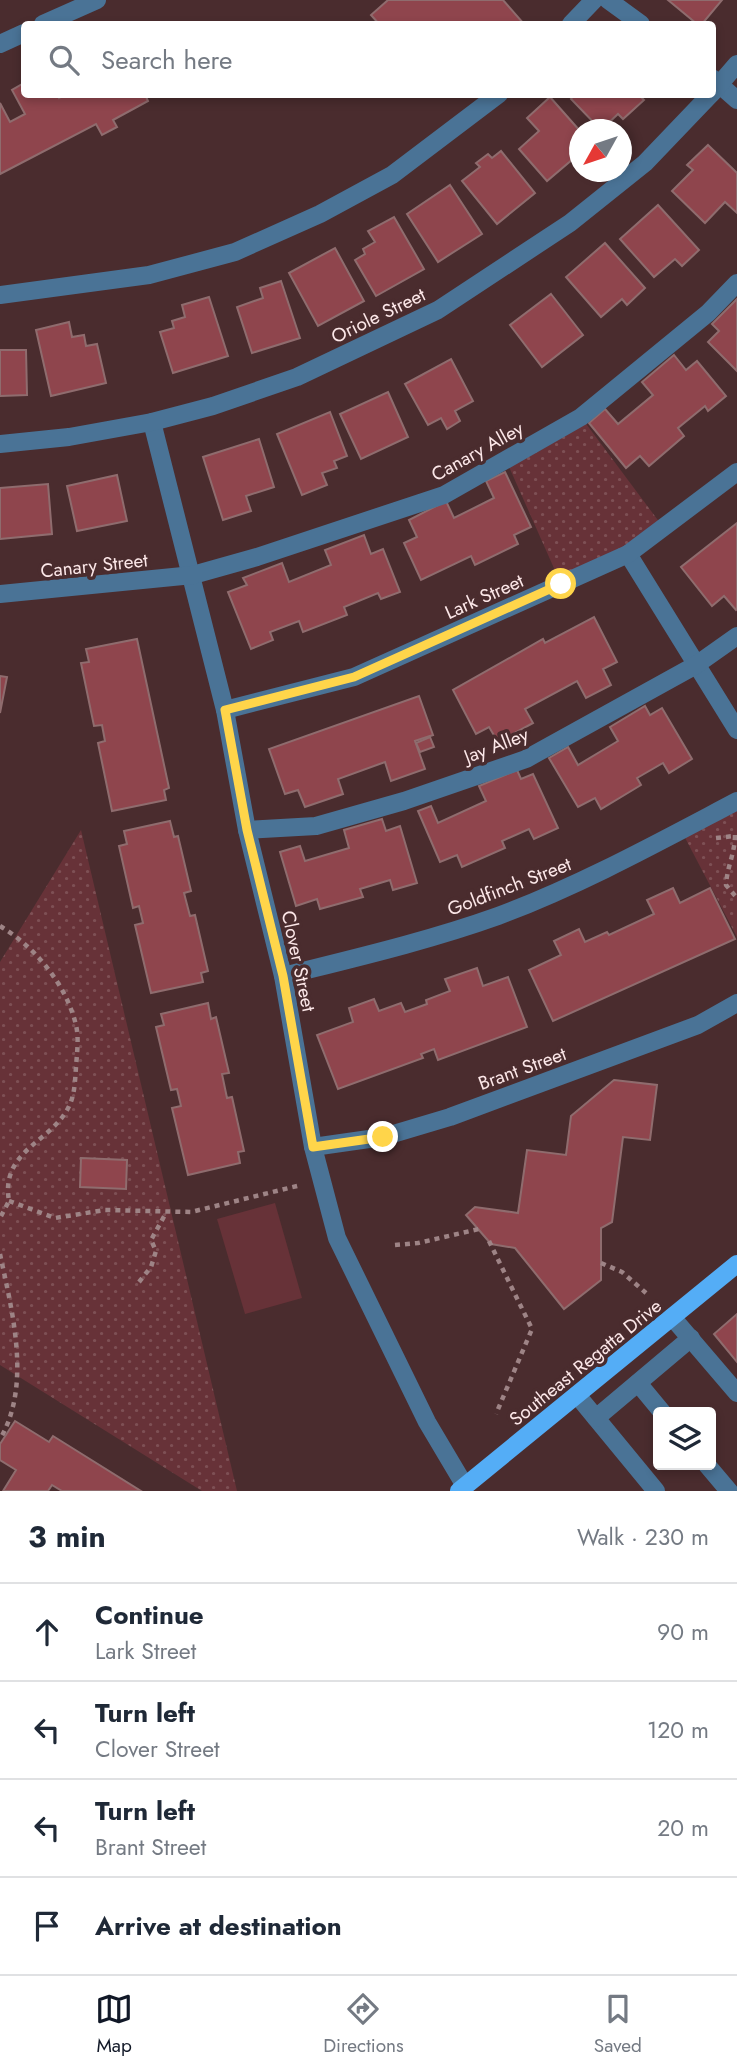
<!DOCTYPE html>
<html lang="en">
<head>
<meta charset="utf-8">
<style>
	:root { --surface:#fff; --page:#f2f2f3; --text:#1f2937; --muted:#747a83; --line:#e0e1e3; --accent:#111827 }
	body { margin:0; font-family:Jost,sans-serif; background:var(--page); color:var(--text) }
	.controls { position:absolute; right:21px; bottom:21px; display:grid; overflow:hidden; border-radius:7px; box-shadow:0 4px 10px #0003 }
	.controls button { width:63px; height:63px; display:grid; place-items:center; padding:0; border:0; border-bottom:2px solid var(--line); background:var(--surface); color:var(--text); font:35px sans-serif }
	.compass { position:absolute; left:569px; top:119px; width:63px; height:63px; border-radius:50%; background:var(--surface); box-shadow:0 4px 10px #0003; rotate:230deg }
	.stop { position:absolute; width:21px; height:21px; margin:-16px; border:5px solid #ffd54a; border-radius:50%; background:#fff }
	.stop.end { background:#ffd54a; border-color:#fff; box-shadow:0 2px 7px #0008 }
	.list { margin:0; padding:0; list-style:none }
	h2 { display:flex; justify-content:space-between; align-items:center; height:91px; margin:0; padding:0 28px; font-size:30px }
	h2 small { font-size:23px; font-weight:400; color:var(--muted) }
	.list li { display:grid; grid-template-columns:46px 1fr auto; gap:21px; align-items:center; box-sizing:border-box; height:98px; padding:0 28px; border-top:2px solid var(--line) }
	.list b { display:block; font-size:26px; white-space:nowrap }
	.list p { margin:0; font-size:23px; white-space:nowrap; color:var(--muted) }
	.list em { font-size:23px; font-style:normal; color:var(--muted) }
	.icon { flex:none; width:38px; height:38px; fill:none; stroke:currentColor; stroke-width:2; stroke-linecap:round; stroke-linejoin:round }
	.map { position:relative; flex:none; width:737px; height:1491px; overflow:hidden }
	.search { position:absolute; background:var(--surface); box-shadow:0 4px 10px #0003; left:21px; right:21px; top:21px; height:77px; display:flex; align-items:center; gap:18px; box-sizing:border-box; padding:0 24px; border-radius:7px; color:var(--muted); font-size:26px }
	.sheet { height:483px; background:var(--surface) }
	nav { display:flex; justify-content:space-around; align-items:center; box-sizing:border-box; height:98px; border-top:2px solid var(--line); background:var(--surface); font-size:19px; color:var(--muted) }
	nav a { display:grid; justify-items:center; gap:4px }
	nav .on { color:var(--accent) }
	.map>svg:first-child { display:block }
	.green { fill:url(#green-dots) }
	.pitch { fill:#673238 }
	.building { fill:#8f454d; stroke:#8f6c6e; stroke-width:2 }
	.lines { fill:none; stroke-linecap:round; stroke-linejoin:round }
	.path { stroke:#9e8486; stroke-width:4.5; stroke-dasharray:5 5; stroke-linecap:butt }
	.minor { stroke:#4a7396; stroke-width:18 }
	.major { stroke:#54adf6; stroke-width:18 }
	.route { stroke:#ffd54a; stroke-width:9 }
	.labels { text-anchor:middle; stroke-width:7; stroke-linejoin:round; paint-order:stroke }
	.street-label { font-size:19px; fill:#fce7e8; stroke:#4a2c2e }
</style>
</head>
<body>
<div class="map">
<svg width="737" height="1491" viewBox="0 0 737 1491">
	<defs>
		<pattern id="green-dots" width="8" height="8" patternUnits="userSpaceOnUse" patternTransform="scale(1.75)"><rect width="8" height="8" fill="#673238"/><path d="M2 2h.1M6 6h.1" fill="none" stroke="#7e5055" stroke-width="1.8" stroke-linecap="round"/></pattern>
	</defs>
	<rect width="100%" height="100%" fill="#4a2c2e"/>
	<!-- green -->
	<g class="green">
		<polygon points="581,417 663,527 561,584 506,460"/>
		<polygon points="737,801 737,937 681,830"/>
		<polygon points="81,830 237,1491 202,1491 0,1365 0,962"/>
	</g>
	<!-- pitch -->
	<polygon class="pitch" points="275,1203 302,1298 245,1314 217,1219"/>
	<!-- building -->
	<g class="building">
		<polygon points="388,0 503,0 524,24 379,24 371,15"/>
		<polygon points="668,0 722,0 702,24 697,24"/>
		<polygon points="24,83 24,94 57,94 59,98 66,94 145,94 148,101 113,120 117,127 102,135 96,124 0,174 0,103 10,122 25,114 12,90"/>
		<polygon points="575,94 638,94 644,100 623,119 618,114 601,130 571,99"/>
		<polygon points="550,97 580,131 580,153 547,181 519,149 539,131 527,118"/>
		<polygon points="708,145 737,173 737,213 725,202 705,223 672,191 693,170 687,165"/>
		<polygon points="501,151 535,193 497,224 462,181 480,167 476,163 488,154 492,158"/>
		<polygon points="450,185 482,234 438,262 407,214"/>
		<polygon points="658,205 699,250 682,266 675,259 654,277 620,239"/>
		<polygon points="394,217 424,269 376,296 355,260 365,254 363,249 375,242 368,231"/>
		<polygon points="605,243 645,288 627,305 622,299 601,317 566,277"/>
		<polygon points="335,248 364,301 318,326 289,273"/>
		<polygon points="281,281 300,338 252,353 237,307 263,298 260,288"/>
		<polygon points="551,294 583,335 542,367 510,325"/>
		<polygon points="209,297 228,356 173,373 160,332 174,328 172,321 185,317 182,305"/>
		<polygon points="737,299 737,371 708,342 719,331 712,324"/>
		<polygon points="69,322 72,337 84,335 86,346 97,344 106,383 51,396 36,330"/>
		<polygon points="0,350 26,350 27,395 0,396"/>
		<polygon points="674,355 686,370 697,361 726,396 708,411 705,406 678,428 684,436 649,466 640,456 626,468 589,423 605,409 618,424 653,395 642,382"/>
		<polygon points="451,359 473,401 455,411 460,421 447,429 441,418 428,425 405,384"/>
		<polygon points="388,392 408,437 361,459 340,414"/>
		<polygon points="330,412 347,456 334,461 337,468 322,473 327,485 302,495 277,434"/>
		<polygon points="259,439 274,487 246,496 251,511 223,520 203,457"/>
		<polygon points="505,472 531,527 514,535 518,544 475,565 471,556 421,580 404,543 417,537 409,520 446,501 454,518 494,498 486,481"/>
		<polygon points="117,475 127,521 77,531 67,486"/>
		<polygon points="48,484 52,534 0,539 0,488"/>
		<polygon points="737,523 737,609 736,610 724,596 712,606 681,567"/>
		<polygon points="364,535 371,554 383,549 400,592 381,599 378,593 344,607 347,615 303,632 299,621 270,632 273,640 251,649 228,592 247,585 243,578 282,563 289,582 331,565 325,550"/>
		<polygon points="594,617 617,662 603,669 611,685 586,698 577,681 525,709 533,723 498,742 489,727 476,734 453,690 543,639 545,643"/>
		<polygon points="137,639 169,788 164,790 166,800 112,811 98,743 105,741 102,725 94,726 81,663 89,662 86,649"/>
		<polygon points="0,676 7,677 0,713"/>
		<polygon points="419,696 433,735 415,741 425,769 391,781 385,762 338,779 343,794 305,807 298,790 285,794 269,749"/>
		<polygon points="645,706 650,715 662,708 692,759 669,773 663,763 637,778 641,785 601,809 595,798 578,807 549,758 568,747 578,765 618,741 610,727"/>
		<polygon points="430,737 434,747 420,752 416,743"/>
		<polygon points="517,770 521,779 533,774 558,828 534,839 529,829 502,841 505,848 462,867 457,855 440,862 418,811 431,806 438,823 486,801 479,786"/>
		<polygon points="382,819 386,831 400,826 417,883 393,890 390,880 360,889 363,897 320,909 317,899 296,906 280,852 300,846 305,861 349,848 344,830"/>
		<polygon points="170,821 174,837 178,836 191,891 184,893 190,916 195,915 208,971 201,973 203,982 151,993 135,925 143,923 139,906 133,908 119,846 127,844 124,831"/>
		<polygon points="673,888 680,903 710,888 735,939 553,1021 529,970 561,955 554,941 579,929 585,942 607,932 609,935 654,914 647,900"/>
		<polygon points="477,968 483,986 508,977 527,1027 438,1060 434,1049 421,1054 423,1058 338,1089 317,1035 353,1022 349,1008 374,999 379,1011 401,1003 405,1012 427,1004 426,1000 450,991 445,979"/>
		<polygon points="208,1003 211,1019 216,1017 229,1073 222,1074 227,1098 232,1097 244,1151 238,1152 240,1163 188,1175 172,1108 181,1106 177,1089 171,1090 156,1027 164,1025 161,1014"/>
		<polygon points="614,1080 657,1085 650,1140 623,1137 612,1222 601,1228 601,1280 564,1309 515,1248 491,1244 466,1215 475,1207 518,1213 527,1150 566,1155 571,1116"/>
		<polygon points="81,1158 127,1160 126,1189 80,1187"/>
		<polygon points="737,1314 737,1362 714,1334"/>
		<polygon points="15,1421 49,1442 53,1436 141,1491 62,1491 52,1485 48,1491 3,1491 16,1470 0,1460 0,1444"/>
	</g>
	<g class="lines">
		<!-- path -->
		<g class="path">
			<path d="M735 835C735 853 727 867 726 885L737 898"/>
			<polyline points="716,838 734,836"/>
			<path d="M0 926C35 947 66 984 76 1025 79 1038 77 1053 76 1067 75 1079 75 1093 70 1104 54 1142 0 1149 9 1201L0 1218"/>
			<polyline points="9,1201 55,1218 105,1210 191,1212 301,1185"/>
			<polyline points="489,1241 532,1329 496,1414"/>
			<polyline points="395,1245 418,1243 479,1229"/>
			<path d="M0 1254C12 1311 32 1385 0 1439"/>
			<polyline points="601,1263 622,1272 646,1293"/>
			<polyline points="139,1282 151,1267 156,1251 151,1240 166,1213"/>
		</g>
		<!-- minor -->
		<g class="minor">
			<polyline points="608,0 641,24"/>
			<polyline points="43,24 97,0"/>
			<polyline points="571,24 594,0"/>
			<polyline points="0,44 24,33"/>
			<polyline points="712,78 737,100"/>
			<polyline points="712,93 737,64"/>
			<polyline points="0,295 149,275 235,252 320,214 392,175 499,94"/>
			<polyline points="152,422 225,710 247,830 283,976 313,1147 337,1238 427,1422 465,1486"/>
			<polyline points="0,444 69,437 152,422 213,406 297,377 438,310 570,223 645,163 711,94"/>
			<polyline points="628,554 737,730"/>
			<polyline points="0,594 193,575 257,557 444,495 581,417 708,313 737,283"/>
			<polyline points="225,710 354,677 628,554 737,472"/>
			<polyline points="247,830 316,826 404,801 526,759 696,665 737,636"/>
			<path d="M283 976C355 958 428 941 498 916 581 885 659 842 737 801"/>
			<polyline points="313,1147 383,1137 450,1117 698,1025 737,1003"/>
			<polyline points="672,1317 737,1393"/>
			<polyline points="638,1383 662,1412"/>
			<polyline points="577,1395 656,1491"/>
			<polyline points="596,1418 691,1338"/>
			<polyline points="707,1465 729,1491"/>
		</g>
		<!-- major -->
		<polyline class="major" points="459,1491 737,1264"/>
	</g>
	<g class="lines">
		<!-- route -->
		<polyline class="route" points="383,1137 313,1147 283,976 247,830 225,710 354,677 561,584"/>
	</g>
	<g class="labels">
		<!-- street labels -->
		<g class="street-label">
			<text transform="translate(378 315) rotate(-26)" y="7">Oriole Street</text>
			<text transform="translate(477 451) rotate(-29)" y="7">Canary Alley</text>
			<text transform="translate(94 565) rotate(-6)" y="7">Canary Street</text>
			<text transform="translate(484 596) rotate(-24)" y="7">Lark Street</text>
			<text transform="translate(496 745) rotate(-21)" y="7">Jay Alley</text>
			<text transform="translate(509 886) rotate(-21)" y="7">Goldfinch Street</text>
			<text transform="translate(299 961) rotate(78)" y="7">Clover Street</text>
			<text transform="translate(522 1068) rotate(-20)" y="7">Brant Street</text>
			<text transform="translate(585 1362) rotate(-39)" y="7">Southeast Regatta Drive</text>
		</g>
	</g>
</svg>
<div class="controls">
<button><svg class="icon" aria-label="layers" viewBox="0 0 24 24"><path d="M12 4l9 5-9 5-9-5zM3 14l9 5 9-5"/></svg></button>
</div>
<svg class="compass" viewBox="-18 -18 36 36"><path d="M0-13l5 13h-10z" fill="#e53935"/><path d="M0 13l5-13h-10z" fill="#747a83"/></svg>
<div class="stop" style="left:561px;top:584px"></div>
<div class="stop end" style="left:383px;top:1137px"></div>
<div class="search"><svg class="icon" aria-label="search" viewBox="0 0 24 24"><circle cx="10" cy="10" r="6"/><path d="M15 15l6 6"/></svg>Search here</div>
</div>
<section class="sheet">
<h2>3 min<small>Walk · 230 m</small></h2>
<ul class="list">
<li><svg class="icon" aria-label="ahead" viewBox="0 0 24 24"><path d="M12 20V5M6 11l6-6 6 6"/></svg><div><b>Continue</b><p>Lark Street</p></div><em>90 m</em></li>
<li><svg class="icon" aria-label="left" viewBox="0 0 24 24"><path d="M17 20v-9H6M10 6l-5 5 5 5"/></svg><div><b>Turn left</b><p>Clover Street</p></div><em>120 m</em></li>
<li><svg class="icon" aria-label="left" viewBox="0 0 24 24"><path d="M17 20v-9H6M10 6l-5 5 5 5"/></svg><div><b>Turn left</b><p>Brant Street</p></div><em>20 m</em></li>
<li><svg class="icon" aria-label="arrive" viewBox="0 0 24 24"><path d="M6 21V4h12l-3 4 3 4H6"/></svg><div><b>Arrive at destination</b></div></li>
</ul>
</section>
<nav>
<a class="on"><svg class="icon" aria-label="map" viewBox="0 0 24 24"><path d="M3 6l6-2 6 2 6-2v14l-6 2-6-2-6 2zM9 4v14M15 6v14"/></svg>Map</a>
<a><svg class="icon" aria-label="directions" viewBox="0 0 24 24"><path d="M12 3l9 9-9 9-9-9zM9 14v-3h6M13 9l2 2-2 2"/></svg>Directions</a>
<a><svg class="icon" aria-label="saved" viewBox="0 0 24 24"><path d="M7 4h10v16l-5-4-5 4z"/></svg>Saved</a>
</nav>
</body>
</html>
